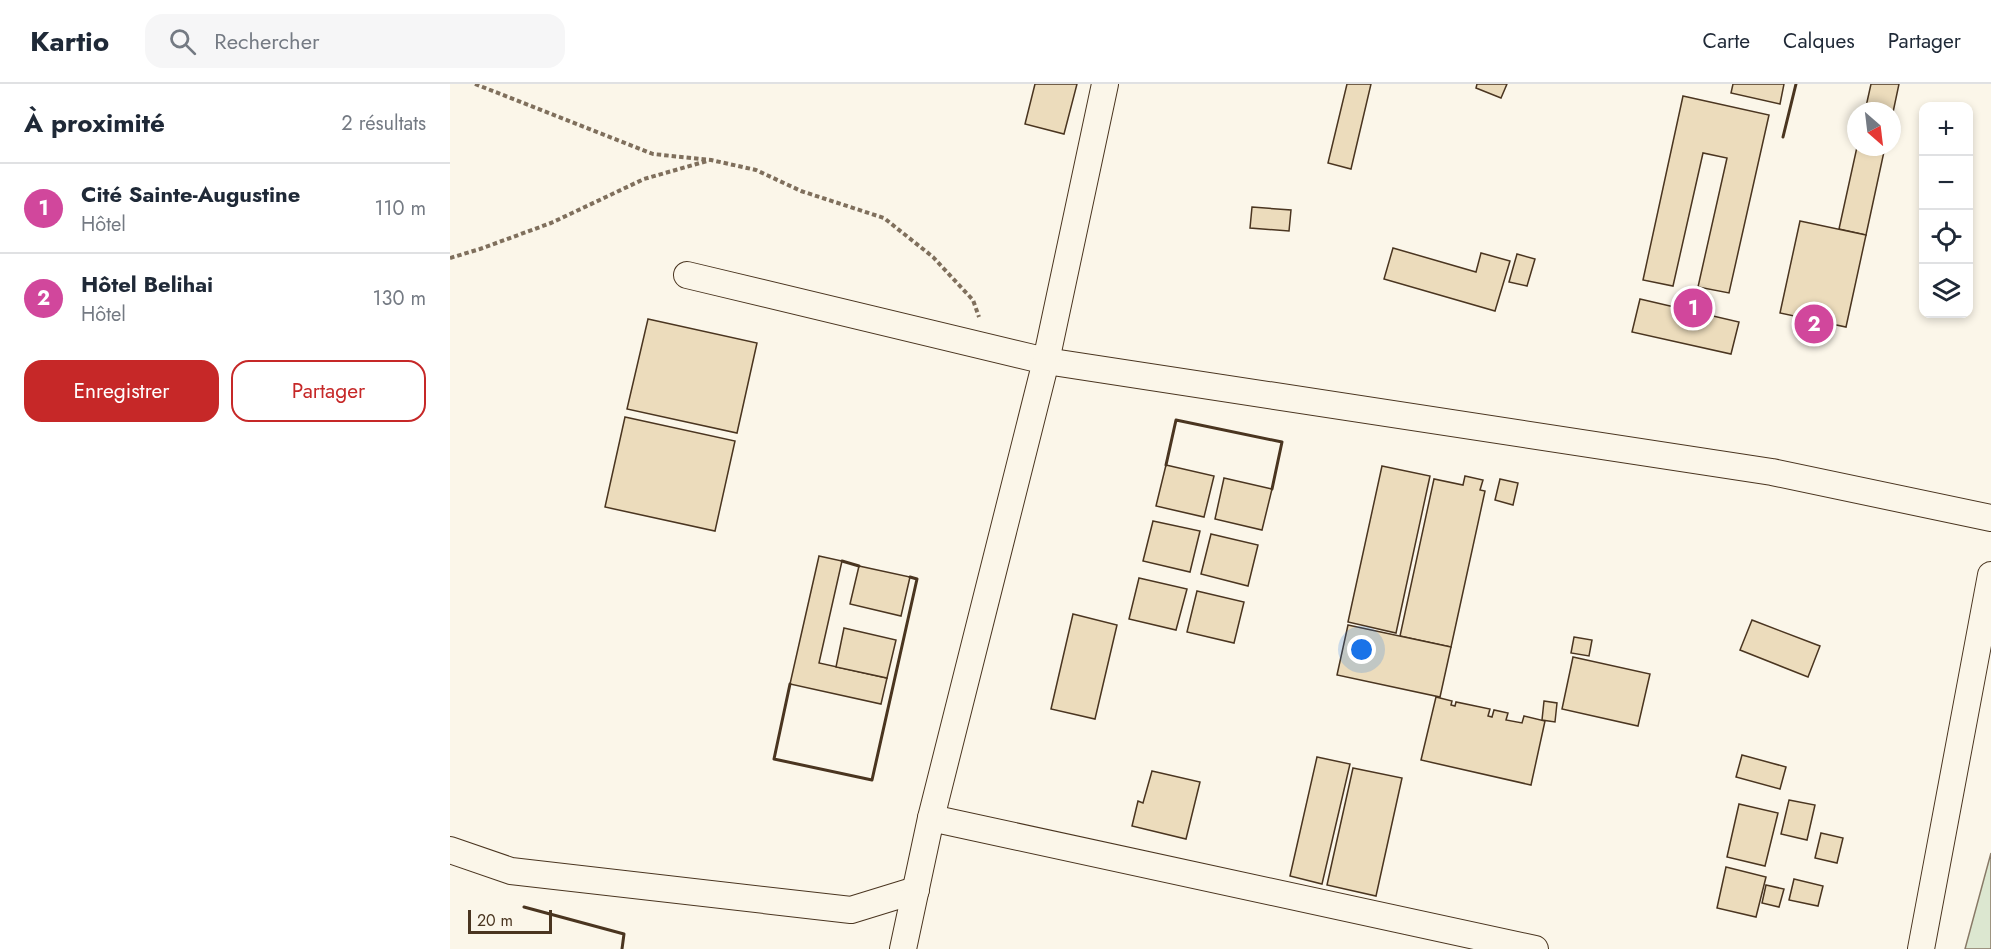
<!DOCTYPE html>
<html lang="fr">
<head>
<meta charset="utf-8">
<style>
	:root { --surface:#fff; --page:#f6f6f7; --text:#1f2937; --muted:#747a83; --line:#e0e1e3; --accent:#c62828 }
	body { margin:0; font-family:Jost,sans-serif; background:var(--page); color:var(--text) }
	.controls { position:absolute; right:18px; top:18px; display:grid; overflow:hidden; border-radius:12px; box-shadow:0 3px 9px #0003 }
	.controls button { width:54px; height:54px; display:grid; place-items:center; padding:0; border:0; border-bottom:2px solid var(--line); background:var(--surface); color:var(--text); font:30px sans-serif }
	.compass { position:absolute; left:1397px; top:18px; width:54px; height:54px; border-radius:50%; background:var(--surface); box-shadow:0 3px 9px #0003; rotate:152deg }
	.scale { position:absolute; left:18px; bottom:15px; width:84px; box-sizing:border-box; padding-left:6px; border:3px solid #4a3520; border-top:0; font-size:16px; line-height:21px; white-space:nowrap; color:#4a3520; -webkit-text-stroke:4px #fbf6e9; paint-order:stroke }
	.you { position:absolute; left:912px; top:566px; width:21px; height:21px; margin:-15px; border:4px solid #fff; border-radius:50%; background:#1a73e8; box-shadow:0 0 0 9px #1a73e833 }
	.badge { display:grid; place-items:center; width:39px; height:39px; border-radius:50%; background:var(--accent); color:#fff; font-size:20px; font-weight:700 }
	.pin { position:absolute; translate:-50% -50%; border:3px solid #fff; box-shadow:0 2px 6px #0006 }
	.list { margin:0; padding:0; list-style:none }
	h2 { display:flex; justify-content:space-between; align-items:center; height:78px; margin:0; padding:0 24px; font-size:26px }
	h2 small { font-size:20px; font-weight:400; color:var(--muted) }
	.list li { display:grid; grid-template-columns:39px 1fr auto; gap:18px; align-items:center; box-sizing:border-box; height:90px; padding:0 24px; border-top:2px solid var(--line) }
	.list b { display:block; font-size:22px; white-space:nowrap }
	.list p { margin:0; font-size:20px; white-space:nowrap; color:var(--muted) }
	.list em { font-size:20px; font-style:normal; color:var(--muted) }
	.actions { display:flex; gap:12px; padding:18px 24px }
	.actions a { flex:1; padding:14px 0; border:2px solid var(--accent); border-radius:18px; text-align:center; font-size:21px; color:var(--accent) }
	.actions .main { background:var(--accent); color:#fff }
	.icon { flex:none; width:33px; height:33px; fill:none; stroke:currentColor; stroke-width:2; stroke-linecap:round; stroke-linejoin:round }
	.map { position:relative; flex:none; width:1541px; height:865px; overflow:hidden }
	header { display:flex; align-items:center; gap:36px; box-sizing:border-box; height:84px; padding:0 30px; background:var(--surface); border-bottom:2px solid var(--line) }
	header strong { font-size:28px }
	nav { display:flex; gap:33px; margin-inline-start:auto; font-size:21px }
	.search { width:420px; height:54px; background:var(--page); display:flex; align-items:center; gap:15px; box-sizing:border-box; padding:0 21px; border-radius:18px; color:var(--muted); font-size:22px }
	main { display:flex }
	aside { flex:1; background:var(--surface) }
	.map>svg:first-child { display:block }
	.green { fill:#dce7d0; stroke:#887966; stroke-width:1.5 }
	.building { fill:#ecdcbc; stroke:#4a3520; stroke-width:1.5 }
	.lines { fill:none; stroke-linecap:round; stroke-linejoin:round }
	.minor-casing { stroke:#4a3520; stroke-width:28 }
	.path { stroke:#7f6f5c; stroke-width:4; stroke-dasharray:4.5 3; stroke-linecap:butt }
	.minor { stroke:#fbf6e9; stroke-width:26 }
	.wall { stroke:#4a3520; stroke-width:3 }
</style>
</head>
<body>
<header>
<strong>Kartio</strong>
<div class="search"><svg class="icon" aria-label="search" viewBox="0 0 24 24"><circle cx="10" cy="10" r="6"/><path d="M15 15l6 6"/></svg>Rechercher</div>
<nav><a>Carte</a><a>Calques</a><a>Partager</a></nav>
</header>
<main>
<aside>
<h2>À proximité<small>2 résultats</small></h2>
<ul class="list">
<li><span class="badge" style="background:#d1479c">1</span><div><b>Cité Sainte-Augustine</b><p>Hôtel</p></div><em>110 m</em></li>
<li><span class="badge" style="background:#d1479c">2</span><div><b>Hôtel Belihai</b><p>Hôtel</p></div><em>130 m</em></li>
</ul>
<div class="actions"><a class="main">Enregistrer</a><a>Partager</a></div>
</aside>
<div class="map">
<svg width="1541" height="865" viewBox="0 0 1541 865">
	<rect width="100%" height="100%" fill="#fbf6e9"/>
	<!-- green -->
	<polygon class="green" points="1541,769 1541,865 1515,865"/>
	<!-- building -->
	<g class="building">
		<polygon points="585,0 627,0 614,50 575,40"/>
		<polygon points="897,0 921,0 901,85 878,79"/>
		<polygon points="1027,0 1057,0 1051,14 1026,4"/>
		<polygon points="1283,0 1334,0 1330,20 1281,9"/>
		<polygon points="1421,0 1449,0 1442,33 1442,27 1415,27"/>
		<polygon points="1233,12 1319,31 1279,209 1248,203 1277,74 1253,69 1223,202 1193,196"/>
		<polygon points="1407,63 1435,63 1416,151 1389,145"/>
		<polygon points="802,123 841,126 839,147 800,144"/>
		<polygon points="1350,137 1416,151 1396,243 1330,229"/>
		<polygon points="943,164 1026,188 1031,169 1060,177 1045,227 934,195"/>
		<polygon points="1067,170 1085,175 1077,202 1059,198"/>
		<polygon points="1190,215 1289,238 1281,270 1182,248"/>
		<polygon points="198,235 307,259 287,349 177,325"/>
		<polygon points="175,333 285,357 265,447 155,423"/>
		<polygon points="716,381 764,392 754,433 706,422"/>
		<polygon points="932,382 980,392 946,549 898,538"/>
		<polygon points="1015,392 1033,396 1030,406 1035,407 1001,563 950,552 984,395 1013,401"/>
		<polygon points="774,394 822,405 812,446 765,435"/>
		<polygon points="1050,395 1068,399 1063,421 1045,416"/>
		<polygon points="703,437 750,447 740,488 693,477"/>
		<polygon points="761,450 808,461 798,502 751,490"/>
		<polygon points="369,472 392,477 369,579 437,594 431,620 340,600"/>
		<polygon points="409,482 460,493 451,532 400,520"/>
		<polygon points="689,494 737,505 726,546 679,535"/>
		<polygon points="747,507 794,518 784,559 737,548"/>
		<polygon points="623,530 667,541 645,635 601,625"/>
		<polygon points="1302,536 1370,562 1358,593 1290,566"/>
		<polygon points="898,541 1001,563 990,613 887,591"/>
		<polygon points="394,544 446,556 437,594 386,583"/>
		<polygon points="1124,553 1142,556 1139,572 1121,569"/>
		<polygon points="1123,573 1200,590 1188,642 1112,625"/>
		<polygon points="986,613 1002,617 1001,621 1005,622 1006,618 1040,625 1038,632 1042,633 1044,626 1058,629 1056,636 1072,639 1074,632 1095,637 1081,701 971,676"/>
		<polygon points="1094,617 1107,619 1105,638 1092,636"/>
		<polygon points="1292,671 1336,683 1330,705 1286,693"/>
		<polygon points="867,673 900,680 872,800 840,792"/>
		<polygon points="903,684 952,694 926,812 877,801"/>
		<polygon points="702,687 750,698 736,755 682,742 688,717 693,719"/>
		<polygon points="1339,716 1365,721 1357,756 1331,750"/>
		<polygon points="1289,720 1328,729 1315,782 1277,773"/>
		<polygon points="1371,749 1393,754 1387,779 1365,774"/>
		<polygon points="1276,783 1316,793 1306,833 1267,824"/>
		<polygon points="1344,795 1373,802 1368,822 1339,816"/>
		<polygon points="1316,801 1334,805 1329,823 1312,819"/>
	</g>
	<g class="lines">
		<!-- minor casing -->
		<g class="minor-casing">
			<g id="minor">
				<polyline points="237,191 596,277 1322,388 1541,434"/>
				<polyline points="481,734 1085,865"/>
				<polyline points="0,766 61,787 401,826 466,806"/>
				<polyline points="453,865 481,734 596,277 655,0"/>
				<polyline points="1471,865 1541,491"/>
			</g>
		</g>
		<!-- path -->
		<g class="path">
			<polyline points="25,0 203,70 261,76 306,86 351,107 434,134 483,173 523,216 529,233"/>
			<polyline points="0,174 30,165 101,139 194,95 257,77"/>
		</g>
		<!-- minor -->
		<use href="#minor" class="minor"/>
		<!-- wall -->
		<g class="wall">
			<polyline points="1333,53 1346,0"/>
			<polyline points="716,381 726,336 832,358 822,405"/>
			<polyline points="392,477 409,482"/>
			<polyline points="340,600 324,675 422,696 467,495 460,493"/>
			<polyline points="74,823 174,850 172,865"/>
		</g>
	</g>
</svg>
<div class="controls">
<button>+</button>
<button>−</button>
<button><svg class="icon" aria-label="locate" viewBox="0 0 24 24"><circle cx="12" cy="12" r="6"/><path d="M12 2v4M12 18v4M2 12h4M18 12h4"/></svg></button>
<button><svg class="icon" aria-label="layers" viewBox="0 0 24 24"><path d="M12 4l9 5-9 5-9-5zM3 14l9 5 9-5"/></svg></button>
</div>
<svg class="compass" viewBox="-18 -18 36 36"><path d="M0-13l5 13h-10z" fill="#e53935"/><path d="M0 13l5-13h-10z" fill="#747a83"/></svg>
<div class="scale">20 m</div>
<div class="you"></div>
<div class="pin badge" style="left:1243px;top:224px;background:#d1479c">1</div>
<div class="pin badge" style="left:1364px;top:240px;background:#d1479c">2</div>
</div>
</main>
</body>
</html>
